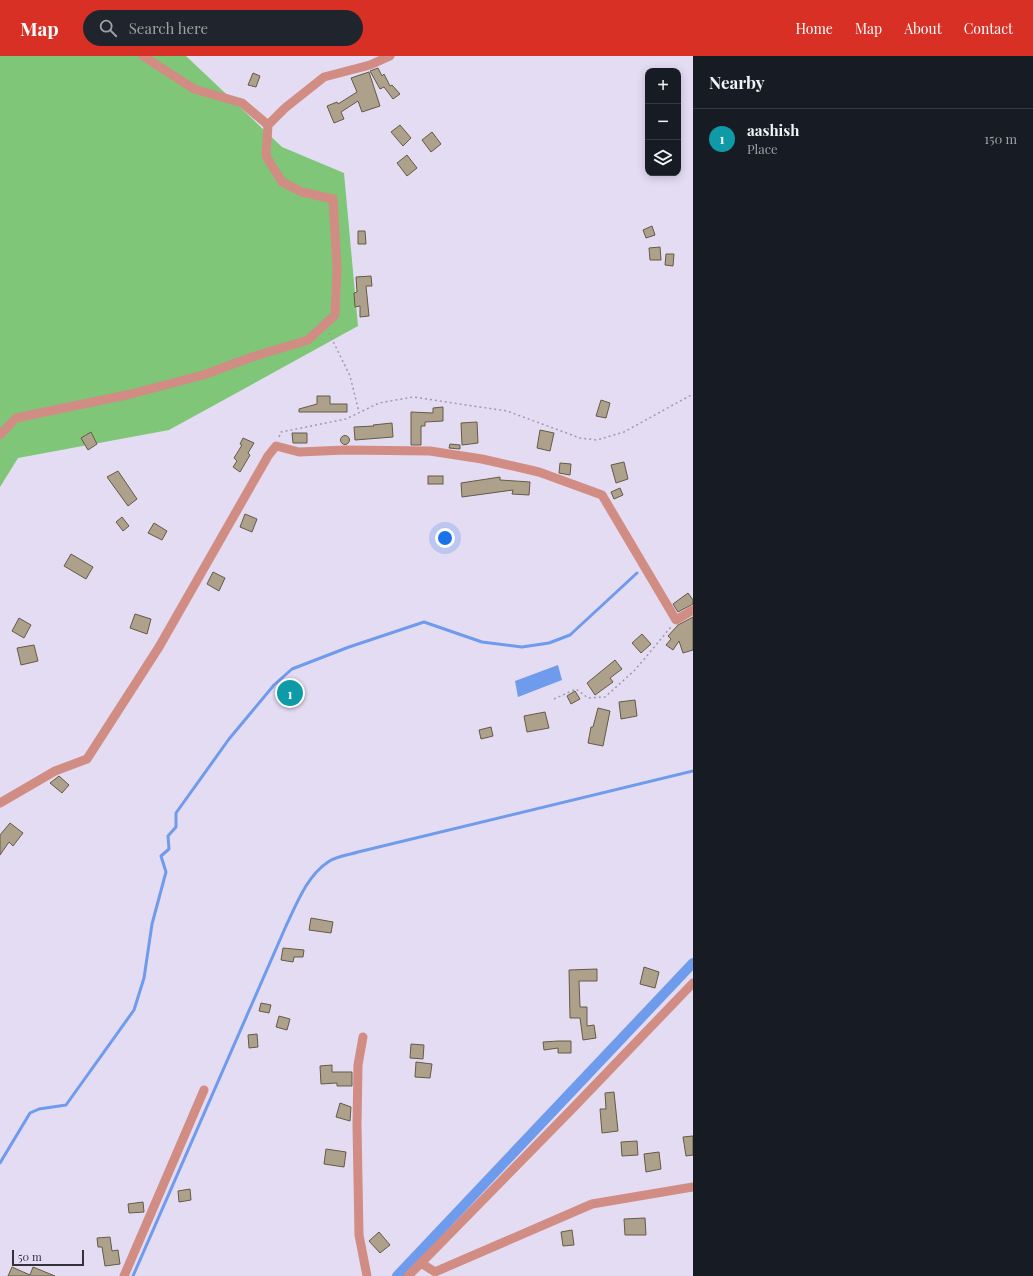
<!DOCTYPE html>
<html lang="en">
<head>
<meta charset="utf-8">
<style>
	:root { --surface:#171b24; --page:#20242c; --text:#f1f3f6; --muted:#9ea1a6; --line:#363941; --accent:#d93025 }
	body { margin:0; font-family:"Playfair Display",serif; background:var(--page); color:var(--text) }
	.controls { position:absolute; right:12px; top:12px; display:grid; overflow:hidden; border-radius:8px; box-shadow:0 2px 10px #0003 }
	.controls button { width:36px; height:36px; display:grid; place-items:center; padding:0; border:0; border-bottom:1px solid var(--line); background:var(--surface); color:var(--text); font:20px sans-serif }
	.scale { position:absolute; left:12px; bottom:10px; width:72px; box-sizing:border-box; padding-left:4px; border:2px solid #34313a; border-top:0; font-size:11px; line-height:14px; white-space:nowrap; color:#34313a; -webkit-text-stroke:3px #e4dcf3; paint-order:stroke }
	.you { position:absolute; left:445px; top:482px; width:14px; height:14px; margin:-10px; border:3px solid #fff; border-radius:50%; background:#1a73e8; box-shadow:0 0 0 6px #1a73e833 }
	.badge { display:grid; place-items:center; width:26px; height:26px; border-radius:50%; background:var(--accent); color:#fff; font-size:13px; font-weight:700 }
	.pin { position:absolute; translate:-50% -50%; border:2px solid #fff; box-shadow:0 1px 4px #0006 }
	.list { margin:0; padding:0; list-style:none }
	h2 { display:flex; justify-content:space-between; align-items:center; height:52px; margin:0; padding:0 16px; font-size:17px }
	h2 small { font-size:13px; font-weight:400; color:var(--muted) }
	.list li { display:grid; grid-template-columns:26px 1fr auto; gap:12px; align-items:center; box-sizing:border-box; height:60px; padding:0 16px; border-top:1px solid var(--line) }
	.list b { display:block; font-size:15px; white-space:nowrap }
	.list p { margin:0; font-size:13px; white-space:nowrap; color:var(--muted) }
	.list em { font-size:13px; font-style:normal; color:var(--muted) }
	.icon { flex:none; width:22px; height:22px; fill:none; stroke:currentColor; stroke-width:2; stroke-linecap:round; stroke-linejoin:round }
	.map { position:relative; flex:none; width:693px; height:1220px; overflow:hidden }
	header { display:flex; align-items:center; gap:24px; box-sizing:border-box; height:56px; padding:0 20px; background:var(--accent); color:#fff }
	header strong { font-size:19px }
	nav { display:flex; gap:22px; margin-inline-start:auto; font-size:14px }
	.search { width:280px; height:36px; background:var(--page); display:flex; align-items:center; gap:10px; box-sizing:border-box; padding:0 14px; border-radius:22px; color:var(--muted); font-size:15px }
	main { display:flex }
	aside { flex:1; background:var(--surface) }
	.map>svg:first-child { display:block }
	.forest { fill:#7fc679 }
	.water { fill:#6f9bec }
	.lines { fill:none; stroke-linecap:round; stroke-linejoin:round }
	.stream { stroke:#6f9bec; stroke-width:3 }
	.canal { stroke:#6f9bec; stroke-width:10 }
	.building { fill:#aea18b; stroke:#655a46 }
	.path { stroke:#9f99ab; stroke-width:1.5; stroke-dasharray:2 3; stroke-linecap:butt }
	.street { stroke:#d18c83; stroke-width:9 }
</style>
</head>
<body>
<header>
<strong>Map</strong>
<div class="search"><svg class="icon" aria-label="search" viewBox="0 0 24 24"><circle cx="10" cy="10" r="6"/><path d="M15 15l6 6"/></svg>Search here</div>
<nav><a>Home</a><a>Map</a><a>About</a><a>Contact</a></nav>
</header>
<main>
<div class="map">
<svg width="693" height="1220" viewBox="0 0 693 1220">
	<rect width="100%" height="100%" fill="#e4dcf3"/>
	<!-- forest -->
	<polygon class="forest" points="0,0 186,0 282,91 344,117 358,270 169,374 18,402 0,431"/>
	<!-- water -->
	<polygon class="water" points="558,609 562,624 518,641 515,625"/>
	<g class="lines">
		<!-- stream -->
		<g class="stream">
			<polyline points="0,1107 30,1057 39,1053 66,1049 134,954 144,922 152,868 166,816 161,800 169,793 168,780 176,771 176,757 229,683 274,629 292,613 349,591 424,566 482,586 522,591 549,587 570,579 637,517"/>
			<path d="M133 1220 286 870C297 847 307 820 328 806 336 800 349 799 358 796L693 715"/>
		</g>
		<!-- canal -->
		<polyline class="canal" points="397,1220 693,907"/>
	</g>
	<!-- building -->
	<g class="building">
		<polygon points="378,12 382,20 384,18 390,30 392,29 400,38 393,43 384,31 380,33 370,15"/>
		<polygon points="369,16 380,50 362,56 358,45 341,56 344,63 334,67 327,50 337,46 338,48 357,36 351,22"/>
		<polygon points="253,17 260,20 256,31 248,29"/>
		<polygon points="400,69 411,82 403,90 391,76"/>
		<polygon points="432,76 441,88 431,96 422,84"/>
		<polygon points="407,99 417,112 407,120 397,107"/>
		<polygon points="652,170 655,179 646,182 643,174"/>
		<polygon points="358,175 365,175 366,188 358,188"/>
		<polygon points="660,191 661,204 650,204 649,192"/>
		<polygon points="666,198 674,198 673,210 665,209"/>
		<polygon points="371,220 372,230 366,230 369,260 360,261 360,250 355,251 354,237 357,236 356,221"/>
		<polygon points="317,340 330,340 330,348 347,348 347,356 299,356 299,353 317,348"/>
		<polygon points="601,344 610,347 606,362 596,360"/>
		<polygon points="443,351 443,365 425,366 425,370 421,370 421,389 411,389 411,356 433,357 433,352"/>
		<polygon points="477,366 478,387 462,389 461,367"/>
		<polygon points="392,367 393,381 355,384 354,371 374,370 373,369"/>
		<polygon points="540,374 554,377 550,395 537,392"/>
		<polygon points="91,376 97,388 88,394 81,382"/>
		<polygon points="292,377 307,377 307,387 293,387"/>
		<circle cx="345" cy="384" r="4.5"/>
		<polygon points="243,382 254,387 248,397 250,399 240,416 233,411 237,405 234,402 242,389 240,388"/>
		<polygon points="450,388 460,389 460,393 449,392"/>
		<polygon points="624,406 628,423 616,427 611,409"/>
		<polygon points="560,407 571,408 570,419 559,417"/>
		<polygon points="118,415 137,443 128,450 107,421"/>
		<rect x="428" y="420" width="15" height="8"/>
		<polygon points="500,421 500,424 530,426 529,439 512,438 513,434 462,441 461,427"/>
		<polygon points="620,432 623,439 614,443 611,436"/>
		<polygon points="245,458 257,463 252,476 240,471"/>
		<polygon points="122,461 129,470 123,475 116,466"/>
		<polygon points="154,467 167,475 162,484 148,477"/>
		<polygon points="71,498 93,511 86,523 64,510"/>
		<polygon points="213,516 225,522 219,535 207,528"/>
		<polygon points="688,537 693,544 693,548 678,556 673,548"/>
		<polygon points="135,558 151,563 147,578 130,572"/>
		<polygon points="693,561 693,594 683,597 679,585 673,594 666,589 671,583 668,580 678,569"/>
		<polygon points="19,562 31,569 24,582 12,575"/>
		<polygon points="642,578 651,588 641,597 632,587"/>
		<polygon points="34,589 38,605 21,609 17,592"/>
		<polygon points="615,604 622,613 610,622 613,626 595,639 587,627"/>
		<polygon points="575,635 580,643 571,648 567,640"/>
		<polygon points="635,644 637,660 621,663 619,646"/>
		<polygon points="598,652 610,655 603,690 588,687 591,671 593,671"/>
		<polygon points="545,656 549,672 527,676 524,660"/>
		<polygon points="491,671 493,680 481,683 479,674"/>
		<polygon points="59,720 69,729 62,737 50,727"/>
		<polygon points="10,767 23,777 13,790 9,786 0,799 0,779"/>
		<polygon points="311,862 333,866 331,877 309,874"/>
		<polygon points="283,892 304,894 303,901 294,901 293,906 281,904"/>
		<polygon points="644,911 659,916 655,932 640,928"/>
		<polygon points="597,913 597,925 579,925 580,951 587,951 587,970 594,969 596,982 583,984 580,962 570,962 569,914"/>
		<polygon points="261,947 271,949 269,957 259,955"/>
		<polygon points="279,960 290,963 287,974 276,971"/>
		<polygon points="257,978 258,991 249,992 248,979"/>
		<polygon points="558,985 571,985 571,997 558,997 558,992 544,994 543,986"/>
		<polygon points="411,988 424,989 423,1003 410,1002"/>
		<polygon points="416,1006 432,1008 430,1022 415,1021"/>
		<polygon points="332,1009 332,1016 352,1016 352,1030 337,1030 337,1027 321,1028 320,1010"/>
		<polygon points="614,1036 618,1075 602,1077 600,1053 606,1053 605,1037"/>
		<polygon points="340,1047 351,1051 350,1065 336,1061"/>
		<polygon points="693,1080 693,1099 686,1100 683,1081"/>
		<polygon points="637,1085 638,1099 622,1100 621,1086"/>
		<polygon points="326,1093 346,1096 344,1111 324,1108"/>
		<polygon points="659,1096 661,1113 646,1116 644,1098"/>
		<polygon points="190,1133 191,1144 179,1146 178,1135"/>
		<polygon points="143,1146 144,1156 129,1157 128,1148"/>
		<polygon points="645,1162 646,1179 625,1179 624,1163"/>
		<polygon points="572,1174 574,1189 563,1190 561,1176"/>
		<polygon points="379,1176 390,1189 380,1197 369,1185"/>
		<polygon points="110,1181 112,1195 118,1194 120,1208 105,1210 102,1191 98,1191 97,1182"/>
		<polygon points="12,1211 30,1219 33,1211 55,1220 8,1220"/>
	</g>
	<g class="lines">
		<!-- path -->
		<g class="path">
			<polyline points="329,277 350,320 359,356"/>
			<polyline points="279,381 281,376 346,363 379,347 413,341 507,355 580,382 597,384 624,376 693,338"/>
			<polyline points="554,643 576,633 588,642 605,641 635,614 671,571"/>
		</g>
		<!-- street -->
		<g class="street">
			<polyline points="143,0 194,33 242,47 268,69"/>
			<polyline points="0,379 16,362 131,338 203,319 252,301 308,284 335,259 337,212 333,143 302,136 282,126 266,100 268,69 285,52 324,21 370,9 390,0"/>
			<polyline points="0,747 55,715 87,703 159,591 268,400 276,390 299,396 345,394 430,395 482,403 539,416 602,439 676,564 693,554"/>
			<polyline points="363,981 358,1009 357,1069 359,1179 367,1220"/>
			<polyline points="421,1207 572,1053 693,927"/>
			<polyline points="124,1220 204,1034"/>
			<polyline points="408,1220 421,1207 435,1216 592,1148 693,1131"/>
		</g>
	</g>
</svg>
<div class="controls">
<button>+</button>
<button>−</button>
<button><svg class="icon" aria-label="layers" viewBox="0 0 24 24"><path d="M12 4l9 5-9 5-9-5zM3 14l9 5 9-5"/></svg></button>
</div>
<div class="scale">50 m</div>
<div class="you"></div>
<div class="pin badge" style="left:290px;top:637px;background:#0f9aa8">1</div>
</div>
<aside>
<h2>Nearby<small></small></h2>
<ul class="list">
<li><span class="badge" style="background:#0f9aa8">1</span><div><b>aashish</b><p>Place</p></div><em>150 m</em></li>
</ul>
</aside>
</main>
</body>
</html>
